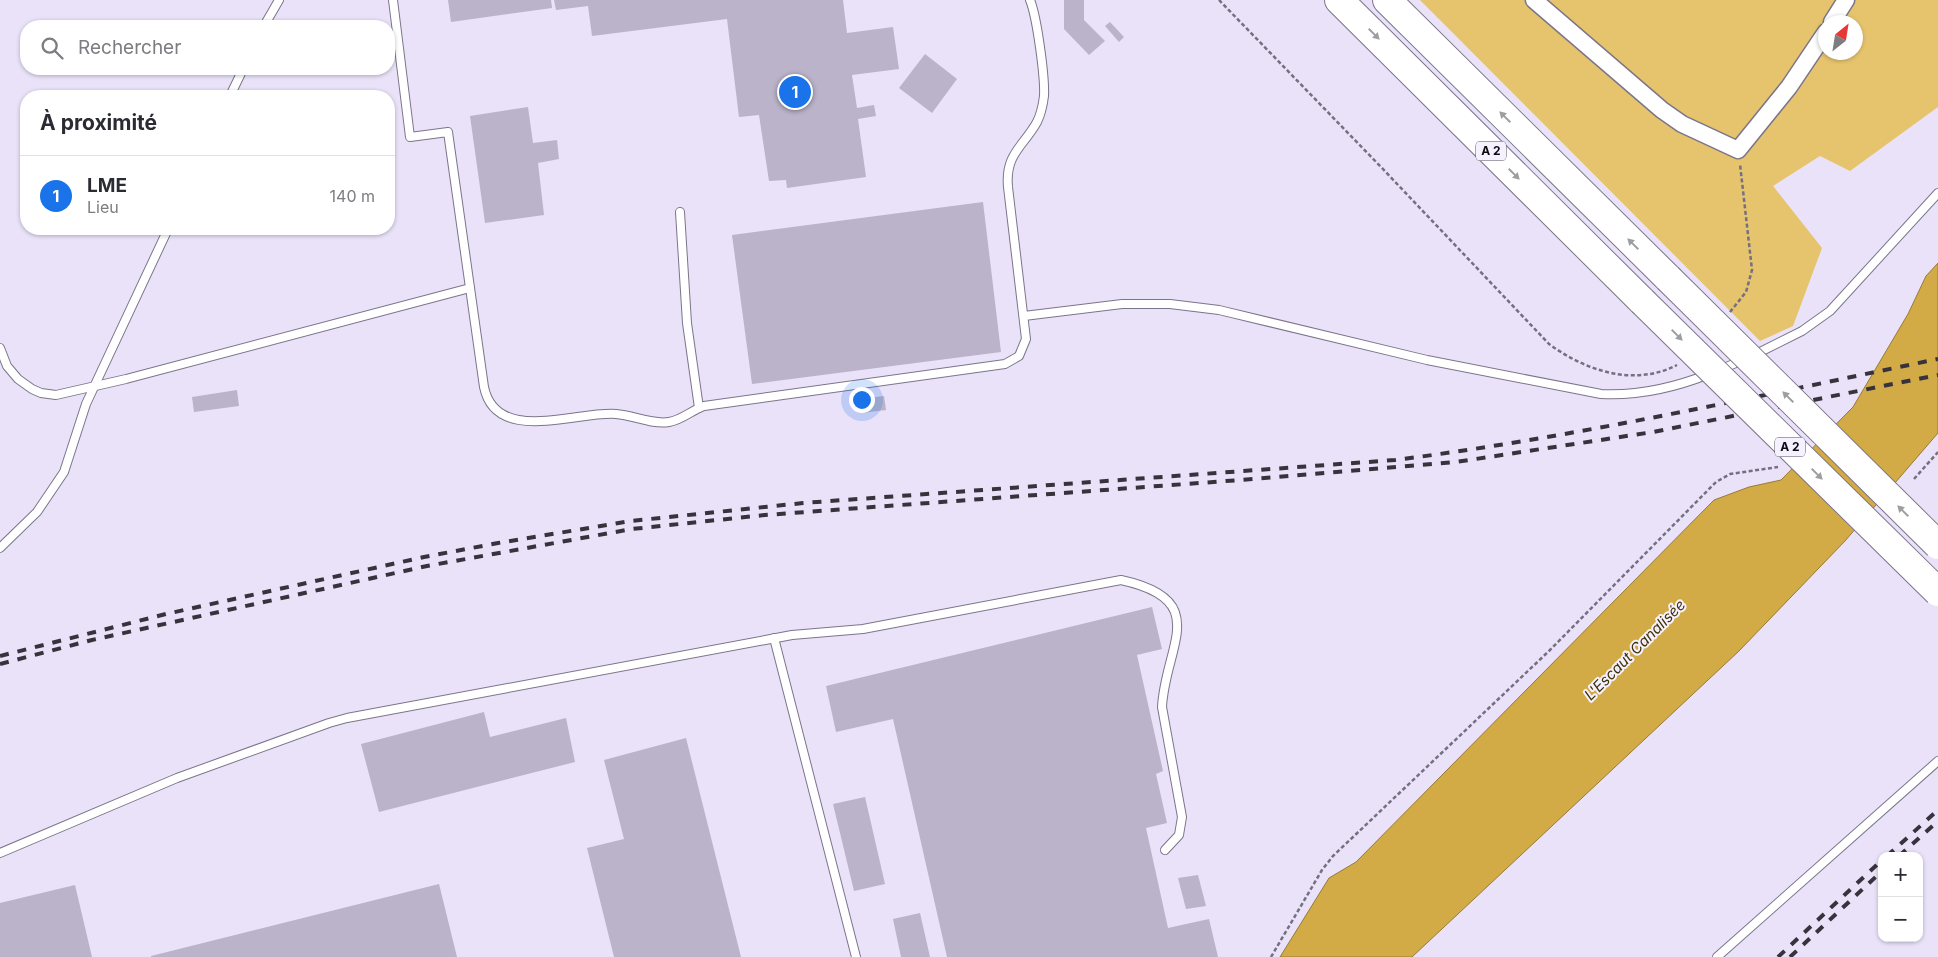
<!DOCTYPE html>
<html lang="fr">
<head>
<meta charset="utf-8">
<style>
	:root { --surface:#fff; --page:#f7f7f7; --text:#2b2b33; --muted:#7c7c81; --line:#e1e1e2; --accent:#1a73e8 }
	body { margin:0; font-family:Inter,sans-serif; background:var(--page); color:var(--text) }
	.controls { position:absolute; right:15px; bottom:15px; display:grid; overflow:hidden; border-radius:10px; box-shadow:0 1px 4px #0004 }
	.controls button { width:45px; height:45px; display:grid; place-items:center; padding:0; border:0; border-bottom:1px solid var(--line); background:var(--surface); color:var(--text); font:25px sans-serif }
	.compass { position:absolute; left:1818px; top:15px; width:45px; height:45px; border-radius:50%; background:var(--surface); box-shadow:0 1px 4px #0004; rotate:30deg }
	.you { position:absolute; left:861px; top:399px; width:18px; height:18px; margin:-12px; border:4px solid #fff; border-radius:50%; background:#1a73e8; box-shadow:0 0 0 8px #1a73e833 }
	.badge { display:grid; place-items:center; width:32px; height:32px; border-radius:50%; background:var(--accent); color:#fff; font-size:16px; font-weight:700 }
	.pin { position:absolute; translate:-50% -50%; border:2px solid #fff; box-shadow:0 1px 5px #0006 }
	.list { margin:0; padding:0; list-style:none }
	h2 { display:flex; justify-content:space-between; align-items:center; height:65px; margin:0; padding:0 20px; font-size:21px }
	h2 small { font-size:16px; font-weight:400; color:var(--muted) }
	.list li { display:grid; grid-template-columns:32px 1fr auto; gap:15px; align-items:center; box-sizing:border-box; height:80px; padding:0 20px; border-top:1px solid var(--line) }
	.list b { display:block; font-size:19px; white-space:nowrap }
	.list p { margin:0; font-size:16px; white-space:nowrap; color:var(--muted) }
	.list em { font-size:16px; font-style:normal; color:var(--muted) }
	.icon { flex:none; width:28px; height:28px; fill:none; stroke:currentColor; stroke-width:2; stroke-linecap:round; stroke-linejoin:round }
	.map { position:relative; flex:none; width:1938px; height:957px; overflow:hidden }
	.search { position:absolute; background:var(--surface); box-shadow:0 1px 4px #0004; left:20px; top:20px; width:375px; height:55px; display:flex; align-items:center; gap:12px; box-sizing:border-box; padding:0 18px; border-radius:20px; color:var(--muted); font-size:19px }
	.panel { position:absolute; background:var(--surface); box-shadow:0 1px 4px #0004; left:20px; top:90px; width:375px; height:145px; border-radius:20px }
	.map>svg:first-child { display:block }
	.green { fill:#e6c36d; fill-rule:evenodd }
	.water { fill:#d2ab46; stroke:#977b36 }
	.building { fill:#bab3c9 }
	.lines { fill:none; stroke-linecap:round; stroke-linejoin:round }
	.lane-casing { stroke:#7c7589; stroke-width:10 }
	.street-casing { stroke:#7c7589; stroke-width:19 }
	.highway-casing { stroke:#7c7589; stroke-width:30 }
	.path { stroke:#74707f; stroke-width:2.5; stroke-dasharray:4 2.5; stroke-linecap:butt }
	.lane { stroke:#fff; stroke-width:8 }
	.street { stroke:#fff; stroke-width:16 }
	.highway { stroke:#fff; stroke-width:28 }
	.rail { stroke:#36333d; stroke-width:4; stroke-dasharray:9 9; stroke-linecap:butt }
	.highway-bridge-casing { stroke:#7c7589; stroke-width:30; stroke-linecap:butt }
	.highway-bridge { stroke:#fff; stroke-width:28 }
	.oneway { fill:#9e9da0 }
	.labels { text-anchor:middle; stroke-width:4; stroke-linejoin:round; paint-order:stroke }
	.shield { fill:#f5f1ff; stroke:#535059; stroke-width:1 }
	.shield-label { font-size:12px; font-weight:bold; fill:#0d0b12 }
	.water-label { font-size:15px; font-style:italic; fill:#413104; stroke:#f5f1ff }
</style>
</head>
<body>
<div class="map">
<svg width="1938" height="957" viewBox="0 0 1938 957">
	<rect width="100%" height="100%" fill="#e9e2f9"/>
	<!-- green -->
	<path class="green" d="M1420 0H1938V107L1850 171 1820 156 1773 186 1822 248 1793 326 1760 341ZM1826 22H1856V52H1826Z"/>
	<!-- water -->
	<polygon class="water" points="1938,263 1938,433 1845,541 1739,651 1412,957 1280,957 1329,878 1356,862 1714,500 1749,487 1781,480 1853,407 1908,314 1926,276"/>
	<!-- building -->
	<g class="building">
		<polygon points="448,0 551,0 552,8 451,22"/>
		<polygon points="554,0 843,0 847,33 893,27 899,69 852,75 857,108 874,105 876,116 858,119 866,177 787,188 786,180 769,181 759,115 739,117 727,19 592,36 588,6 556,10"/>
		<polygon points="1064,0 1084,0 1084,20 1105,41 1089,55 1064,29"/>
		<polygon points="1110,22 1124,37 1119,42 1105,26"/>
		<polygon points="925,54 957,79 932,113 899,88"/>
		<polygon points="528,107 533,143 557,140 559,159 538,163 544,215 485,223 470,116"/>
		<polygon points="983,202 1001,352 752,384 732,235"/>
		<polygon points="237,390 239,406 194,412 192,397"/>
		<polygon points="884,396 886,410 862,413 853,408 858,399"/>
		<polygon points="1152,607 1162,649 1137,655 1163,771 1156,774 1167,823 1146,828 1168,928 1209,919 1218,957 947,957 893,719 836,732 826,686"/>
		<polygon points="484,712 490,737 566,718 575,762 379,812 361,744"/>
		<polygon points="686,738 741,957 614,957 587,848 624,839 604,760"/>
		<polygon points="865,797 885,884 854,891 833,804"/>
		<polygon points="1198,875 1206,906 1186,909 1178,878"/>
		<polygon points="439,884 457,957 151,957 151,956"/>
		<polygon points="75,885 92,957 0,957 0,903"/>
		<polygon points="920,913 930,957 901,957 893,919"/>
	</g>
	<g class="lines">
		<!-- lane casing -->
		<g class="lane-casing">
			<g id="lane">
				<path d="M393 0 410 137 448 132 484 387C496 445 576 411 616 414 633 415 652 425 669 422 682 420 692 410 704 406L1005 364 1019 356 1026 339 1008 187C1005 154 1023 147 1037 122 1041 114 1043 104 1044 96 1045 77 1037 17 1030 0"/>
				<polyline points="264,26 279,0"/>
				<polyline points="230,96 243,69"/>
				<polyline points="680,212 687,323 699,408"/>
				<path d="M1024 316 1122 304H1170L1219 310 1427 360 1601 394C1637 396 1676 387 1709 374"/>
				<polyline points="0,348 7,366 18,379 32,389 41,393 56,395 126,379 470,288"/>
				<polyline points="1754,355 1802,331 1830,311 1938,193"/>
				<polyline points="1719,370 1743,360"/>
				<polyline points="0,548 37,512 64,472 86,404 168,229"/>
				<polyline points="774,638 856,957"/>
				<path d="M0 853 177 778 329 723 347 718 792 635 863 629 1121 580C1213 600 1165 646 1162 707L1182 817 1179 835 1165 850"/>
				<polyline points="1717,957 1938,761"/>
			</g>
		</g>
		<!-- street casing -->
		<g class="street-casing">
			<g id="street">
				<polyline points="1534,0 1662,110 1682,124 1738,150 1789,87 1826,32"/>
				<polyline points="1832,22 1846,0"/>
			</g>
		</g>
		<!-- highway casing -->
		<g class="highway-casing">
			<g id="highway">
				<polyline points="1339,0 1642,301"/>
				<polyline points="1387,0 1668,278"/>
			</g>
		</g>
		<!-- path -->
		<g class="path">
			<path d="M1219 0 1381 167 1549 344C1586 371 1634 387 1677 365"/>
			<polyline points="1730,312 1746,292 1752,270 1740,164"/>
			<polyline points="1914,479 1938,452"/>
			<polyline points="1271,957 1322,870 1333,856 1549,651 1716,482 1730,474 1778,467"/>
		</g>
		<!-- lane -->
		<use href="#lane" class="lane"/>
		<!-- street -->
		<use href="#street" class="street"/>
		<!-- highway -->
		<use href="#highway" class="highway"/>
		<!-- rail -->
		<g class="rail">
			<path d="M0 656 166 614 424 557 498 543 631 521 803 503 1395 460C1577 437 1758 396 1938 359"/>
			<polyline points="0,664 92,640 427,566 632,529 765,515 1240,480 1456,462 1653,432 1938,375"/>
			<polyline points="1887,856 1938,810"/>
			<polyline points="1899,856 1938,821"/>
			<polyline points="1778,957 1882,860"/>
			<polyline points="1790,957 1882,871"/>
		</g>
		<!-- highway-bridge casing -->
		<g class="highway-bridge-casing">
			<g id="highway-bridge">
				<polyline points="1668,278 1938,545"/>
				<polyline points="1642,301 1938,592"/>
			</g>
		</g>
		<!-- highway-bridge -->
		<use href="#highway-bridge" class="highway-bridge"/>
	</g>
	<!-- one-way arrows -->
	<defs><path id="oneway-solid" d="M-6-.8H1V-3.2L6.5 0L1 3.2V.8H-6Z" transform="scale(1.25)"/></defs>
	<g class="oneway">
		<use href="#oneway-solid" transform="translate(1374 34) rotate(45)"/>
		<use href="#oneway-solid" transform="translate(1505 117) rotate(-135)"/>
		<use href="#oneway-solid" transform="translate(1514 174) rotate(45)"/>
		<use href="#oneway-solid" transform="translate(1633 244) rotate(-135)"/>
		<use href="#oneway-solid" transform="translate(1677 335) rotate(45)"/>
		<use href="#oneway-solid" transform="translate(1788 397) rotate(-135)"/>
		<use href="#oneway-solid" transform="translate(1817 474) rotate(45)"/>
		<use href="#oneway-solid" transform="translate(1903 511) rotate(-135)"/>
	</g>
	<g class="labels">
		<!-- shield labels -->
		<g class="shield">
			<rect x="1476" y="141.5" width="30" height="19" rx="4"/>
			<rect x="1775" y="437.5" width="30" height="19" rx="4"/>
		</g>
		<g class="shield-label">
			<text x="1491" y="155">A 2</text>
			<text x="1790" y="451">A 2</text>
		</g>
		<!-- water labels -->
		<g class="water-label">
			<text transform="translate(1635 650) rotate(-45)" y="5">L'Escaut Canalisée</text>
		</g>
	</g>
</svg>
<div class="controls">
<button>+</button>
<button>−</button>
</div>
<svg class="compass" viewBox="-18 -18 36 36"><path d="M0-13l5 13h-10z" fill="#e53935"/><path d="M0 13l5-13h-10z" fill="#7c7c81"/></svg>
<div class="you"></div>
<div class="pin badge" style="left:795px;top:92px">1</div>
<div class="search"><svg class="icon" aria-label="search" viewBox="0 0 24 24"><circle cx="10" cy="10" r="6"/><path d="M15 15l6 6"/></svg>Rechercher</div>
<section class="panel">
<h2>À proximité<small></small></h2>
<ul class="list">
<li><span class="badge">1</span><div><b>LME</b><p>Lieu</p></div><em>140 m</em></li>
</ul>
</section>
</div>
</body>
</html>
